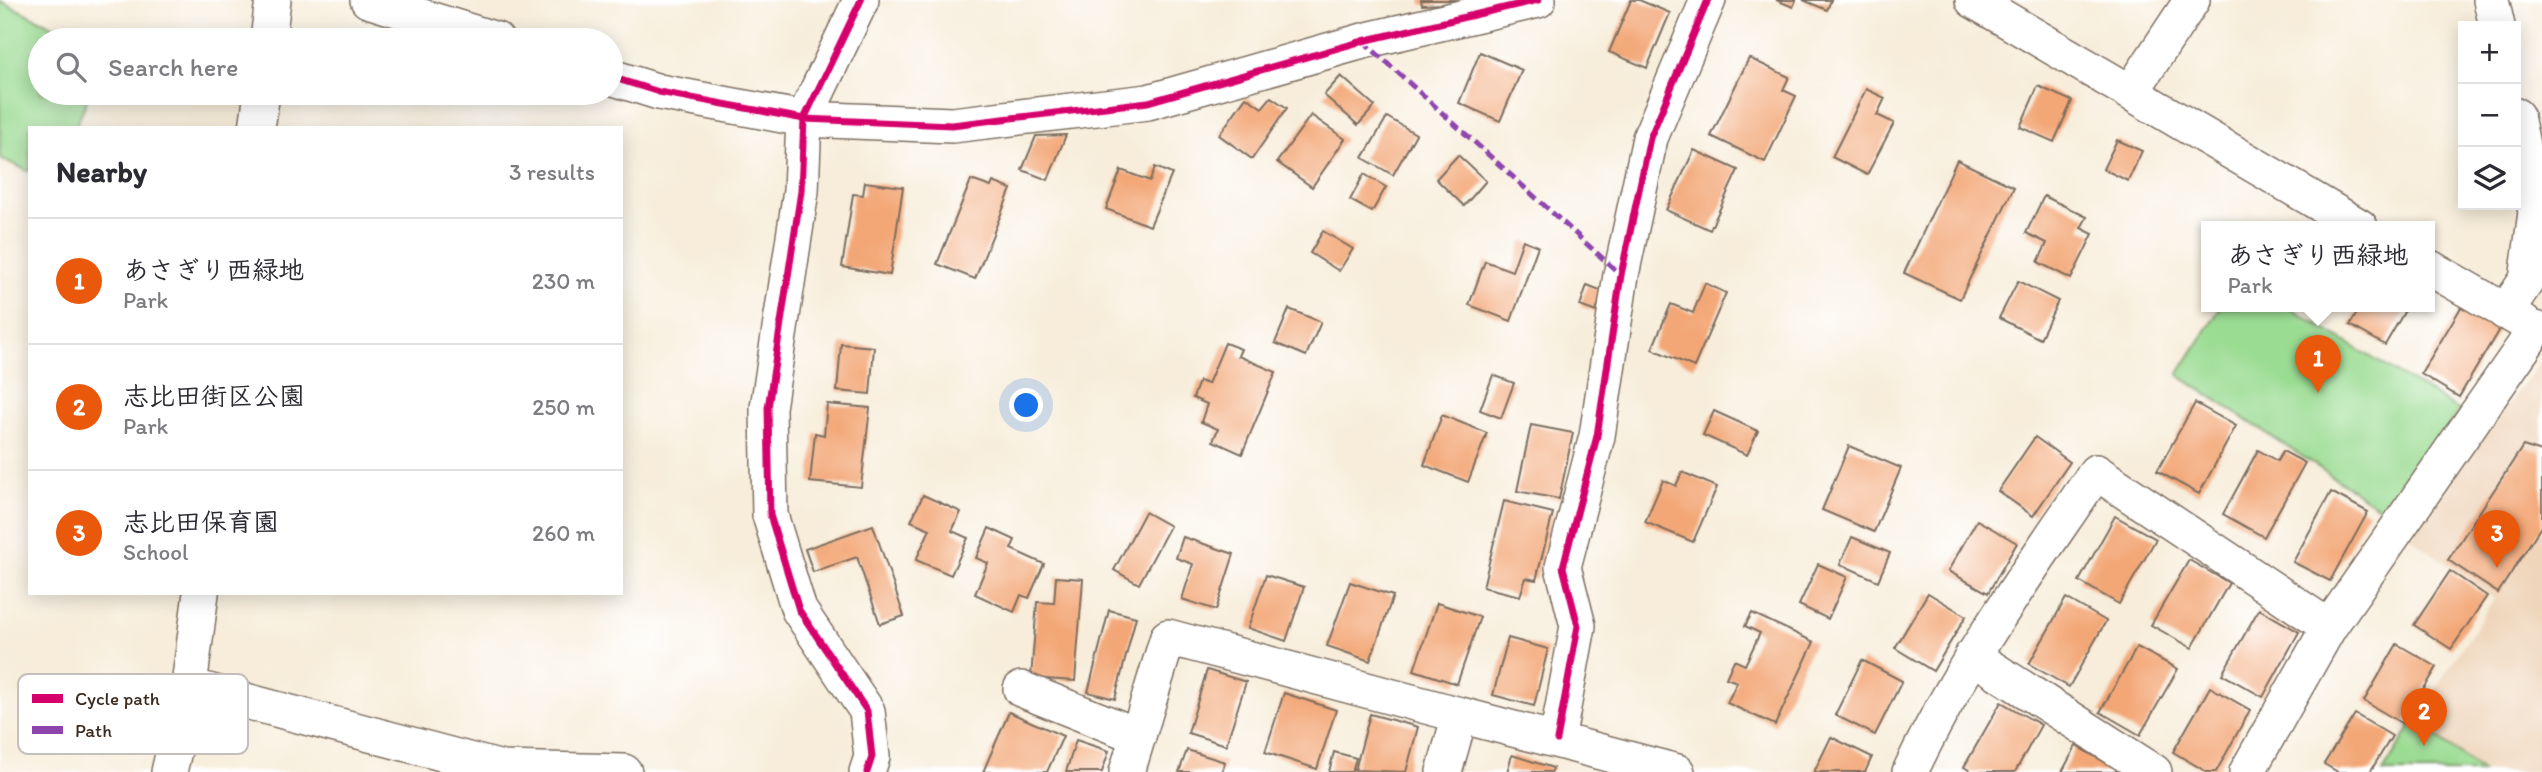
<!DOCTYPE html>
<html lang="en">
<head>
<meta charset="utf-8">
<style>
	:root { --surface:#fff; --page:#f7f7f7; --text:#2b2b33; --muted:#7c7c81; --line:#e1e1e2; --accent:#ea580c }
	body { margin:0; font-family:Itim,"Klee One",sans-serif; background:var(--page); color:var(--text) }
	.controls { position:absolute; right:21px; top:21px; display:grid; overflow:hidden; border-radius:0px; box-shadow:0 4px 18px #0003 }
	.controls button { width:63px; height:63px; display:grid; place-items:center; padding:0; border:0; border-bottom:2px solid var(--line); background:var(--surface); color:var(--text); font:35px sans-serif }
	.you { position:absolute; left:1027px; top:406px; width:24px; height:24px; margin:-18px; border:5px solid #fff; border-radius:50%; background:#1a73e8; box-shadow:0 0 0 10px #1a73e833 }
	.badge { display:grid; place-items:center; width:46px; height:46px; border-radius:50%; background:var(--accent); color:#fff; font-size:23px; font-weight:700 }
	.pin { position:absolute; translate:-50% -58px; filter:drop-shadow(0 2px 4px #0008) }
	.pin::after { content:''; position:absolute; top:37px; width:24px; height:21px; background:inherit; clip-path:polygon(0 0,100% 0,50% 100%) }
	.popup { position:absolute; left:2201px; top:221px; width:234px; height:91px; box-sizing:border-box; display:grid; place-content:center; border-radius:0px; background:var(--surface); filter:drop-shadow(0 2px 5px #0005); font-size:23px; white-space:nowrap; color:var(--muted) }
	.popup b { font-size:26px; color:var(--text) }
	.popup::after { content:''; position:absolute; left:50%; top:100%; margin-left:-14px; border:14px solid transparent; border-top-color:var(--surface) }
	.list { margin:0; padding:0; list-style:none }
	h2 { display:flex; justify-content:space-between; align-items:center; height:91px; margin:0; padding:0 28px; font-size:30px }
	h2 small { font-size:23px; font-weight:400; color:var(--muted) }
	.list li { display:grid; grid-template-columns:46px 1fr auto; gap:21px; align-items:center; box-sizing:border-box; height:126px; padding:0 28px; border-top:2px solid var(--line) }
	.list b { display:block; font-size:26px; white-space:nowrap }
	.list p { margin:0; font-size:23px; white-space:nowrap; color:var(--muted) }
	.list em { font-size:23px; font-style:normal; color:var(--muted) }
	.icon { flex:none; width:38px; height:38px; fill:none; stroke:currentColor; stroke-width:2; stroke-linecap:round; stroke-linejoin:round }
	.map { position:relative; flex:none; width:2542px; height:772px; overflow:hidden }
	.search { position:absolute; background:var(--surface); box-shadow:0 4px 18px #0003; left:28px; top:28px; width:595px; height:77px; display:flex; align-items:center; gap:18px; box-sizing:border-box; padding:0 24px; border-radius:38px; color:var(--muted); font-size:26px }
	.panel { position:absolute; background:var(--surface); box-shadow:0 4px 18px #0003; left:28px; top:126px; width:595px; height:469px; border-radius:0px }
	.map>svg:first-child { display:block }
	.built { fill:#efd6bb }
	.green { fill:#9bdc93; stroke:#6b8358; stroke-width:2 }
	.building { fill:#f3a777 }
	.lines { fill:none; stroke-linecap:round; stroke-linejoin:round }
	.minor-casing { stroke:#7d6e60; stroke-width:38 }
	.minor { stroke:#fff; stroke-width:35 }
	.quiet { stroke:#8e44ad; stroke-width:5; stroke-dasharray:10 5; stroke-linecap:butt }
	.cycleway-casing { stroke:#fff; stroke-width:11 }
	.cycleway { stroke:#d6006c; stroke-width:7 }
	.key { fill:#fff; stroke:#c4bfbc; stroke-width:2 }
	.key-label { font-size:19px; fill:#3b2a1e }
</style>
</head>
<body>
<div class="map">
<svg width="2542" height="772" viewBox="0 0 2542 772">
	<rect width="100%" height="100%" fill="#fff"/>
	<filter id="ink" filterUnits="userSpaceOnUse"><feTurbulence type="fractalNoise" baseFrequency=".0143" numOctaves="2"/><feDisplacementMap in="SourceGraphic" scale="14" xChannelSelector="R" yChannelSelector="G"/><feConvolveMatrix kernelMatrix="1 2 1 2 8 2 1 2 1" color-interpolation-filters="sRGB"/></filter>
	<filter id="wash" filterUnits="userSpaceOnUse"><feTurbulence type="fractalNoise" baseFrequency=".00686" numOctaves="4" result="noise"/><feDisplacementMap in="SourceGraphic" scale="28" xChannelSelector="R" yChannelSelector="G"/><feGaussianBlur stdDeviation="1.57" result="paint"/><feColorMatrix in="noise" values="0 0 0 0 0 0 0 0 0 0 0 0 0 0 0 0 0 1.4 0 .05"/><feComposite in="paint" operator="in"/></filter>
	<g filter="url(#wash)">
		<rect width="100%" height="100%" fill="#f7edda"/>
		<!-- built -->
		<polygon class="built" points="2542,360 2542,772 2483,772 2415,720 2494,599 2410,537"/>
		<!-- green -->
		<g class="green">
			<polygon points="0,1 82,40 40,40 40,93 90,93 75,128 30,128 30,172 0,158"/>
			<polygon points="2221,307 2288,307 2460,411 2385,511 2178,375"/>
			<polygon points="2415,720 2483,772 2383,772"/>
		</g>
		<g id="blocks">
			<!-- building -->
			<g class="building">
				<polygon points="1421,0 1466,0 1466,3 1422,5"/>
				<polygon points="1631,0 1639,0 1670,13 1647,68 1609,52"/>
				<polygon points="1776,0 1796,0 1793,7"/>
				<polygon points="1803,0 1831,0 1827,10"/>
				<polygon points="1480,52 1522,70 1500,121 1459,103"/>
				<polygon points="1749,58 1789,77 1783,90 1796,96 1765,162 1711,136"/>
				<polygon points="1341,76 1375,106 1358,125 1324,95"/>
				<polygon points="2038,86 2072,101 2054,142 2020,127"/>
				<polygon points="1866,89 1885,98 1877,115 1894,123 1867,175 1832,157"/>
				<polygon points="1246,97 1262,108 1271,97 1287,108 1252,159 1219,135"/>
				<polygon points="1311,115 1345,139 1312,187 1277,162"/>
				<polygon points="1387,117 1416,134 1393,175 1363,158"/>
				<polygon points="1066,135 1048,180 1022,170 1036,136"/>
				<polygon points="2117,140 2142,151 2128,181 2103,169"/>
				<polygon points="1694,150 1738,170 1710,230 1666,210"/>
				<polygon points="1458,155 1486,181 1464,206 1436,179"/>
				<polygon points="1957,160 2014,187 1960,299 1904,273"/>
				<polygon points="1155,167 1172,174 1150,226 1106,209 1121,170 1150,181"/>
				<polygon points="1364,174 1386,187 1372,212 1350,200"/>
				<polygon points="971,180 991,187 993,182 1011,189 975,279 937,264"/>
				<polygon points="865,182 903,187 890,275 842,267 853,194 863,195"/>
				<polygon points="2044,196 2087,217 2081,228 2093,234 2071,279 2038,262 2047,243 2026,233"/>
				<polygon points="1323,231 1353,249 1339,271 1310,253"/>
				<polygon points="1523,240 1538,246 1511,321 1469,305 1485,261 1512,271"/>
				<polygon points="2018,281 2058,301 2040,339 1999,318"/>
				<polygon points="1705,283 1726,293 1694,367 1652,349 1671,304 1693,313"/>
				<polygon points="1587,285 1603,291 1596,312 1580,306"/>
				<polygon points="2463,304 2501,326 2459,397 2421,374"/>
				<polygon points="2360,307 2407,307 2385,345 2350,325"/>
				<polygon points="1289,309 1321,322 1306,356 1275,343"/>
				<polygon points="1225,343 1241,349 1238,356 1276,372 1242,454 1213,441 1218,429 1201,422 1207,404 1193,398 1199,381 1208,384"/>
				<polygon points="841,344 874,347 870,394 837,391"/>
				<polygon points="1493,375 1514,383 1501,418 1480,410"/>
				<polygon points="2195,403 2236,426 2199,494 2157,471"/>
				<polygon points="827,404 870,408 861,487 810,482 815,433 824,435"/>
				<polygon points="1714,411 1758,431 1747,455 1703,435"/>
				<polygon points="1442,415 1487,433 1468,482 1424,465"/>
				<polygon points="1531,425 1573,433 1559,499 1517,491"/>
				<polygon points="2035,437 2070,462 2033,516 1998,491"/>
				<polygon points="1849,446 1901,468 1874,532 1822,510"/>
				<polygon points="2523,446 2542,452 2542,525 2498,593 2448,560"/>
				<polygon points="2258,450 2277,461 2283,451 2305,463 2264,537 2223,514"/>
				<polygon points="1682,472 1717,487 1693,542 1645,522 1663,480 1676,486"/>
				<polygon points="2331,492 2368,512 2330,581 2293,562"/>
				<polygon points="923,495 961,512 952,531 968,538 951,575 916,560 930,529 911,521"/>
				<polygon points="1504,501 1553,513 1536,580 1526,578 1520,596 1483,587"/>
				<polygon points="1145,512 1170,526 1139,584 1114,570"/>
				<polygon points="2115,516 2156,539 2119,604 2079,581"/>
				<polygon points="1977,520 2017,543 1988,593 1948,571"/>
				<polygon points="873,525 904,616 880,624 857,557 813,572 805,549"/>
				<polygon points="989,528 1015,540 1011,549 1044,564 1029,598 1021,595 1014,612 975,594 988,563 976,558"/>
				<polygon points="1183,537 1234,554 1216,610 1182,599 1193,564 1176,558"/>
				<polygon points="1852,537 1890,553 1878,581 1840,564"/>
				<polygon points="2189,560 2229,583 2192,648 2151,625"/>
				<polygon points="1818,564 1847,577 1828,619 1799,605"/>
				<polygon points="2450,571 2487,596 2451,649 2414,625"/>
				<polygon points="1266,575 1304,587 1286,641 1248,628"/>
				<polygon points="1056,577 1083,579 1075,681 1031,678 1037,602 1054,603"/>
				<polygon points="1350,582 1393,596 1370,661 1327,646"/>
				<polygon points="1928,593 1966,616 1933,671 1895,648"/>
				<polygon points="2066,598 2106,621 2069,687 2029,664"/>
				<polygon points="1437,603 1480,617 1457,684 1414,670"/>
				<polygon points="2259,609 2299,632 2263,697 2222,674"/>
				<polygon points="1109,610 1136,617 1115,699 1088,692"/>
				<polygon points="1752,613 1814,642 1775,725 1727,703 1737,682 1726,678 1734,660 1745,665 1760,633 1745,626"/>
				<polygon points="1508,638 1548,649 1534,706 1493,695"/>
				<polygon points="2397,644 2437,667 2403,724 2364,701"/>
				<polygon points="2137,647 2178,669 2140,735 2100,712"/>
				<polygon points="1862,660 1902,681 1875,735 1835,715"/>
				<polygon points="1207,670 1246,682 1226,745 1188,733"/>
				<polygon points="2210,687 2250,710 2216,772 2207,772 2173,752"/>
				<polygon points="1284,693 1336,710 1317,769 1265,752"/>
				<polygon points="2001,702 2041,725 2015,772 1972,772 1964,767"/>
				<polygon points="1009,712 1063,736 1047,772 983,772"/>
				<polygon points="1370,714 1418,727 1406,772 1355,770"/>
				<polygon points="2355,714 2392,736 2370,772 2338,772 2324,764"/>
				<polygon points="1831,737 1872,757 1865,772 1814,772"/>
				<polygon points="1076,740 1109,751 1102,772 1066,772"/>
				<polygon points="2076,746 2117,769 2115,772 2062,772"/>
				<polygon points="1187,750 1225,762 1222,772 1179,772"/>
				<polygon points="1334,752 1356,758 1352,772 1329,772"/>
				<polygon points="1512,755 1553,768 1552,772 1507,772"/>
			</g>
		</g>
	</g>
	<g filter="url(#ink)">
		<use href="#blocks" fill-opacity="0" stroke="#7d6e60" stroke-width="2"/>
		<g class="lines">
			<!-- minor casing -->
			<g class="minor-casing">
				<g id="minor">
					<polyline points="368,0 496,40"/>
					<polyline points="861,0 804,119 801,191 768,408 770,515 799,610 867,711 872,757 867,772"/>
					<polyline points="1973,0 2360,227"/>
					<polyline points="2491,0 2497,26"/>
					<polyline points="268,40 273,0"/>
					<polyline points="611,77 659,92 804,119 952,125 1148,102 1363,41 1538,0"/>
					<polyline points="2131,92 2192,0"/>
					<polyline points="257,128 262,93"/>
					<polyline points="2430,268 2524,322"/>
					<polyline points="2505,312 2527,280 2536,212 2516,116"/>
					<polyline points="1972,656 2154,772"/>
					<polyline points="189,686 502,769 624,772"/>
					<polyline points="1021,689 1138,736"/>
					<polyline points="1557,740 1578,626 1563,567 1597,436 1621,275 1650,138 1708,0"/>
					<polyline points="169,772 189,686 201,593"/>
					<polyline points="1127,772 1168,637 1460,715"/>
					<polyline points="1444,772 1460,715 1677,772"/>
					<path d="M1910 772C1960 665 2030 570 2096 472L2329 627"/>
					<polyline points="2247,772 2329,627 2536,329"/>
				</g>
			</g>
			<!-- minor -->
			<use href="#minor" class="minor"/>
			<!-- quiet -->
			<polyline class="quiet" points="1363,41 1621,275"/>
			<!-- cycleway casing -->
			<g class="cycleway-casing">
				<g id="cycleway">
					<polyline points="861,0 804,119 801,191 768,408 770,515 799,610 867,711 872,757 867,772"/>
					<polyline points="611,77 659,92 804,119 952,125 1148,102 1363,41 1538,0"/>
					<polyline points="1557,740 1578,626 1563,567 1597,436 1621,275 1650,138 1708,0"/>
				</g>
			</g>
			<!-- cycleway -->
			<use href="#cycleway" class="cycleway"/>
		</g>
	</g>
	<!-- legend -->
	<rect x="18" y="674" width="230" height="80" rx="10" class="key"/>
	<rect x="32" y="694" width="31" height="9" fill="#d6006c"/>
	<rect x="32" y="726" width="31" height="8" fill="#8e44ad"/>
	<g class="key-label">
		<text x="75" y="705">Cycle path</text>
		<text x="75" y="737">Path</text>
	</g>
</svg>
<div class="controls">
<button>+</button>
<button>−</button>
<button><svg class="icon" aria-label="layers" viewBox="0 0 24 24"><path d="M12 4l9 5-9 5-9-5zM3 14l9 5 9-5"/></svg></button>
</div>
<div class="you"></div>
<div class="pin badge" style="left:2318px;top:393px">1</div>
<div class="popup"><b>あさぎり西緑地</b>Park</div>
<div class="pin badge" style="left:2424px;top:746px">2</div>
<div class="pin badge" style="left:2497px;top:568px">3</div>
<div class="search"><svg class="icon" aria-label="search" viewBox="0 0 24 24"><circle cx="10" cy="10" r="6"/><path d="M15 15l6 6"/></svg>Search here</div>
<section class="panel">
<h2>Nearby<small>3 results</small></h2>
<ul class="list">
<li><span class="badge">1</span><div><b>あさぎり西緑地</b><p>Park</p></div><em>230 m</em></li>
<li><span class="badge">2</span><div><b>志比田街区公園</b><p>Park</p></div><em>250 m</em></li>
<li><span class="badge">3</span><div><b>志比田保育園</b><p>School</p></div><em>260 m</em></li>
</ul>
</section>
</div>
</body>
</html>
